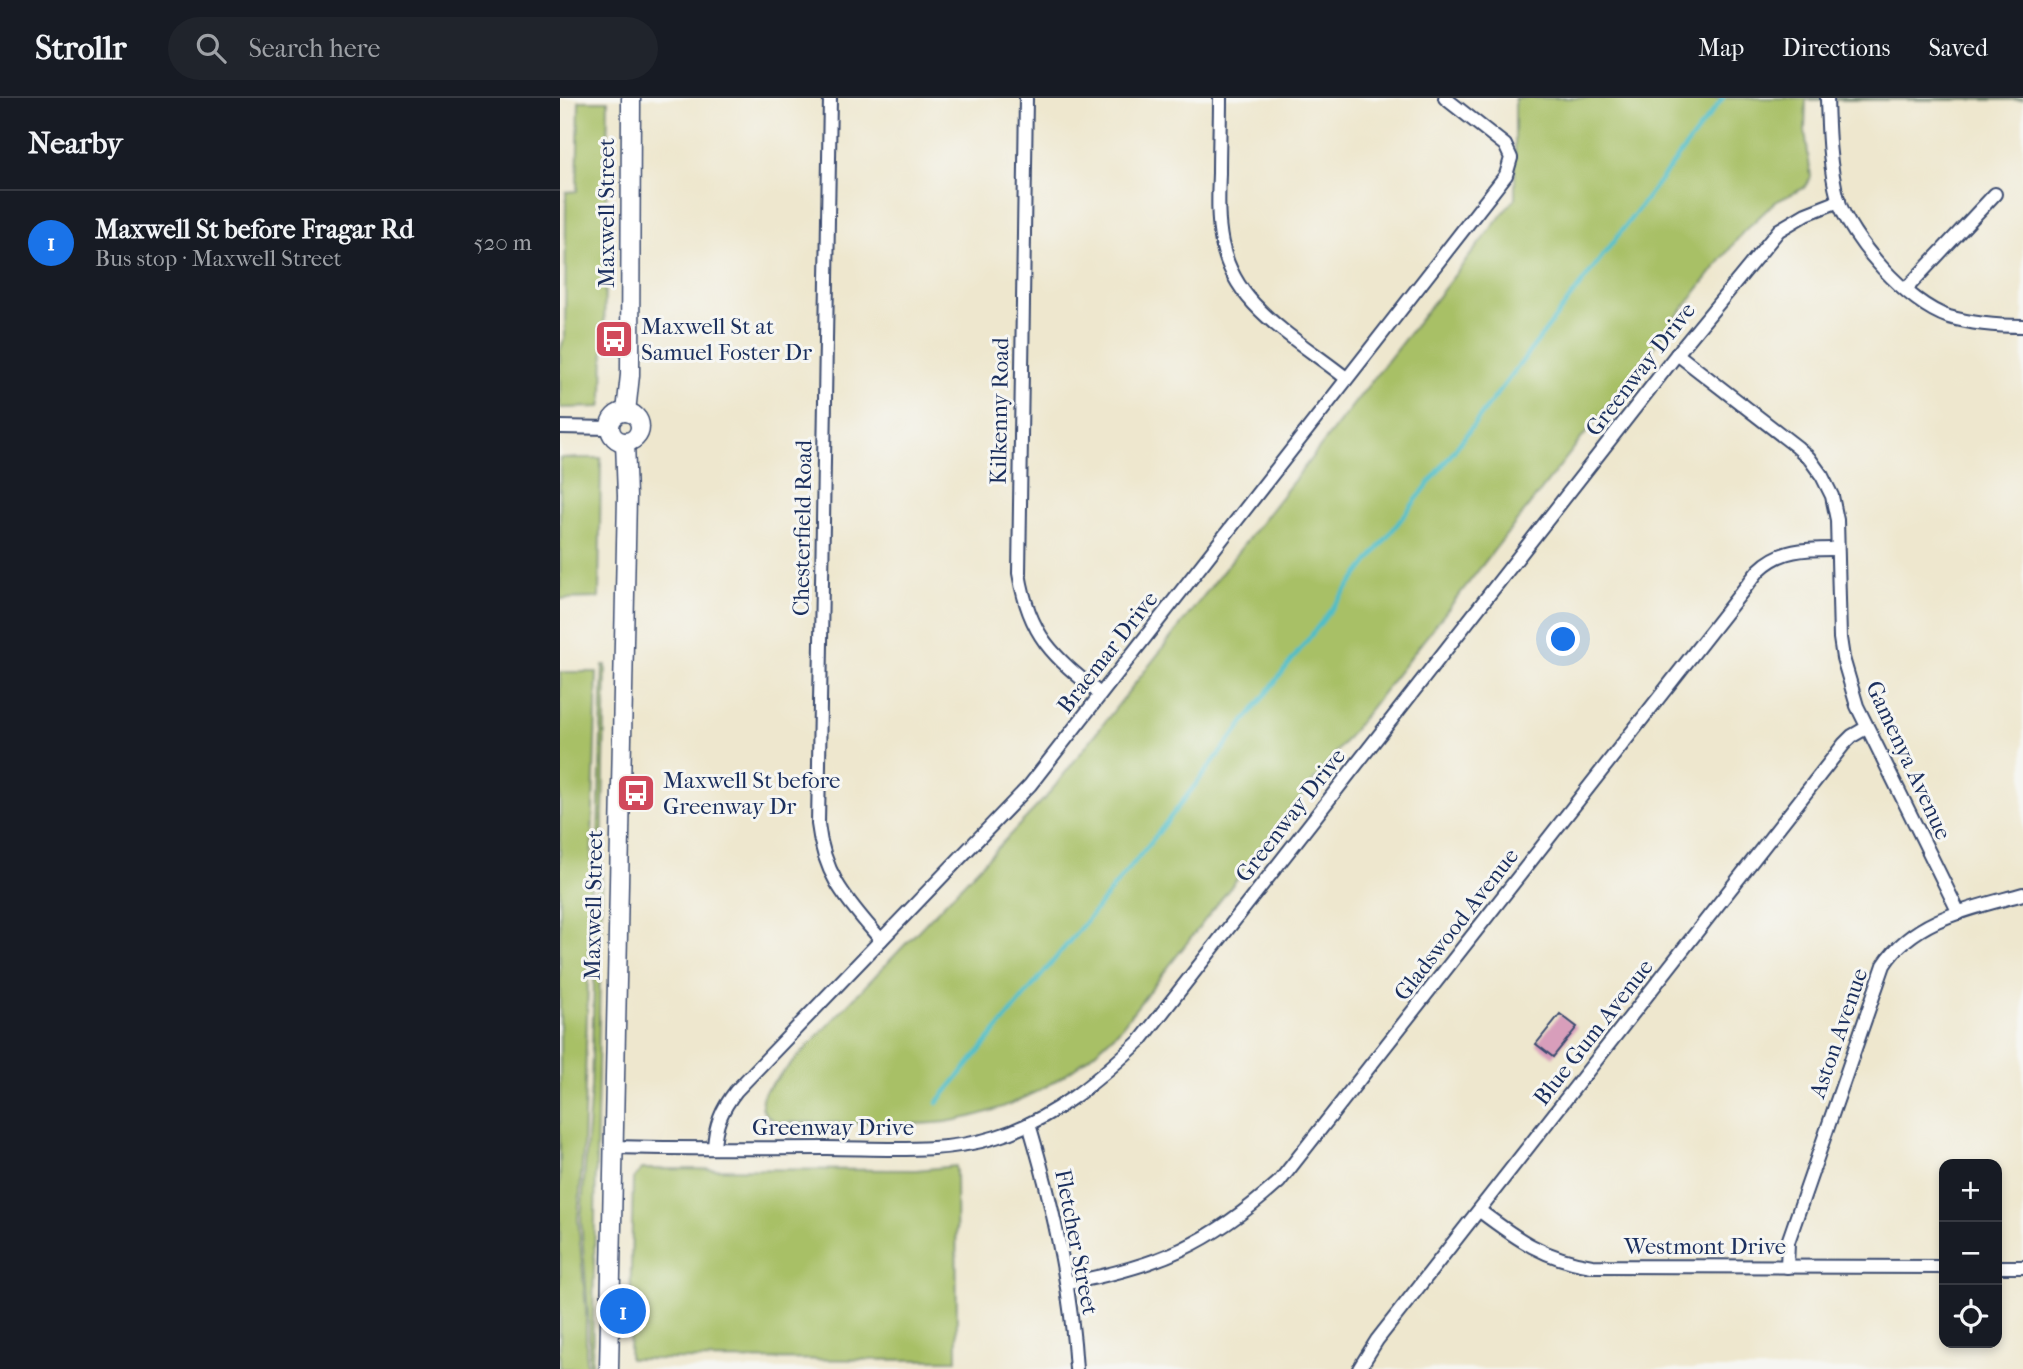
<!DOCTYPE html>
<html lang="en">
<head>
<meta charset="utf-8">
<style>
	:root { --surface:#171b24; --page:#20242c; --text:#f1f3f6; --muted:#9ea1a6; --line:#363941; --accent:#1a73e8 }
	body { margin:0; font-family:"IM FELL French Canon",serif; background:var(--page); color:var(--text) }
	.controls { position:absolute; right:21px; bottom:21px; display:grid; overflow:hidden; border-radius:14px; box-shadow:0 4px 10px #0003 }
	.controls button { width:63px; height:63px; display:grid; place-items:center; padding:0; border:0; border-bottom:2px solid var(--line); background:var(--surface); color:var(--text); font:35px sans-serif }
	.you { position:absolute; left:1004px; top:542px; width:24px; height:24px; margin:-18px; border:5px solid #fff; border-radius:50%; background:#1a73e8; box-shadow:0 0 0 10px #1a73e833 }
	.badge { display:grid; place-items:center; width:46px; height:46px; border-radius:50%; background:var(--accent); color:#fff; font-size:23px; font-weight:700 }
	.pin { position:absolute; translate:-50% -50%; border:4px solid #fff; box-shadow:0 2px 7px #0006 }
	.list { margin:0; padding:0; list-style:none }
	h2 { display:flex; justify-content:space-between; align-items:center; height:91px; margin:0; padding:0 28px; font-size:30px }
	h2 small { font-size:23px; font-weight:400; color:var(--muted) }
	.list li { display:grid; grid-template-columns:46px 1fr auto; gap:21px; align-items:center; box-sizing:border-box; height:105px; padding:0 28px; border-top:2px solid var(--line) }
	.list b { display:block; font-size:26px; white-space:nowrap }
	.list p { margin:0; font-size:23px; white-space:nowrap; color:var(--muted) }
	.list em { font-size:23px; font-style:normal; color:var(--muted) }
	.icon { flex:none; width:38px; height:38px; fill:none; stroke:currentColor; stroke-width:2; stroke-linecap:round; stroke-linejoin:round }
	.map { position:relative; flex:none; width:1463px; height:1271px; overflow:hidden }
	header { display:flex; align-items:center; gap:42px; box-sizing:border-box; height:98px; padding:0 35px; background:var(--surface); border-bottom:2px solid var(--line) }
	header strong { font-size:33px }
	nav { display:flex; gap:38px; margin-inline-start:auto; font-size:24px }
	.search { width:490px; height:63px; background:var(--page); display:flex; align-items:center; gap:18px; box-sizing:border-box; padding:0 24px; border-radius:38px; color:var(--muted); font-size:26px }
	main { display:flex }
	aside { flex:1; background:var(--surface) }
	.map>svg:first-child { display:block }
	.green { fill:#a8c066; stroke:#627862; stroke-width:2 }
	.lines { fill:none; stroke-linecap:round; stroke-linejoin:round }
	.stream { stroke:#50bec7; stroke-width:4.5 }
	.building { fill:#d89ebb }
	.street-casing { stroke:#3b4b6f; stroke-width:16 }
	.secondary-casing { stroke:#3b4b6f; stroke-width:21 }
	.street { stroke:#fff; stroke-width:12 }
	.secondary { stroke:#fff; stroke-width:18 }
	.labels { text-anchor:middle; stroke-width:6; stroke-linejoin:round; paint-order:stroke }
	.street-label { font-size:23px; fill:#1b2f5e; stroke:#f6f6f2 }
	.poi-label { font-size:23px; fill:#1b2f5e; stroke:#f6f6f2; text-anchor:start }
</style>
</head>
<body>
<header>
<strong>Strollr</strong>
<div class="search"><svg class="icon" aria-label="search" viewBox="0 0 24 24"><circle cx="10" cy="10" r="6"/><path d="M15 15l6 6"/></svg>Search here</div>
<nav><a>Map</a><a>Directions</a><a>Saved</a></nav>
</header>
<main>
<aside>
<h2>Nearby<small></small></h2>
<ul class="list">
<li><span class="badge">1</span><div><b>Maxwell St before Fragar Rd</b><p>Bus stop · Maxwell Street</p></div><em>520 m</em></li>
</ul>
</aside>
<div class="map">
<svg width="1463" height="1271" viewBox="0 0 1463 1271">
	<rect width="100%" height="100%" fill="#f6f6f2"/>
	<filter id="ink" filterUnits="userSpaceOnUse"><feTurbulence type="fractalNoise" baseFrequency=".0143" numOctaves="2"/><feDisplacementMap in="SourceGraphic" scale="14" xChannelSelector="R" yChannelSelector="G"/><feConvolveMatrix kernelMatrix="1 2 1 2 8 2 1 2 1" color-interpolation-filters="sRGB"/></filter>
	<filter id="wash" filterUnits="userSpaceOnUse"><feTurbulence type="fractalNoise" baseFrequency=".00686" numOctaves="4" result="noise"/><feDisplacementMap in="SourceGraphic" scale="28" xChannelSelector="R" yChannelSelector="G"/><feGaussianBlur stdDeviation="1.57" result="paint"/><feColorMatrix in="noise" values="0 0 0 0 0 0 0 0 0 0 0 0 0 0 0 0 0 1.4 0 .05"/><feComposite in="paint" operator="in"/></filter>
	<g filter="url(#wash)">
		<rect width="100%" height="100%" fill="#eee7ce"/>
		<!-- green -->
		<g class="green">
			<path d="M955 0H1463V2H1246L1245 32 1251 79 1244 90 1215 104 1183 134 558 933C509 981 453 1014 385 1024 364 1027 342 1026 321 1025 286 1025 252 1025 218 1024 203 1019 198 1007 205 993L487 698 955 100Z"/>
			<polygon points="19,3 48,3 43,299 41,309 0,310 0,254 5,237 6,94 17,93"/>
			<polygon points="0,360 41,360 39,500 0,501"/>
			<polygon points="43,567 46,567 32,1271 29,1271 29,1228 21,1121 31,989"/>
			<polygon points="0,574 37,574 23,1053 18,1121 26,1212 26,1271 0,1271"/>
			<polygon points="396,1068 397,1262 69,1261 73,1081 82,1071 356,1072"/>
		</g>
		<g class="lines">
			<!-- stream -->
			<polyline class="stream" points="377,1005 595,739 880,371 1163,0"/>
		</g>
		<g id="blocks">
			<!-- building -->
			<polygon class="building" points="1000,916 1017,929 993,959 976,946"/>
		</g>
	</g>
	<g filter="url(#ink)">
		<use href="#blocks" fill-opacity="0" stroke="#3b4b6f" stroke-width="2"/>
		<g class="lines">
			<!-- street casing -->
			<g class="street-casing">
				<g id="street">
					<path d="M270 0 258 726C264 779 288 803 321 842"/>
					<path d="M466 0 459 475C469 538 493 558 540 596"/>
					<path d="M660 0C660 25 659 50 659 75 657 126 657 166 694 206 720 234 756 256 786 280"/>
					<path d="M1267 0C1268 34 1269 68 1278 101 1290 141 1348 206 1389 219 1413 226 1438 228 1463 228"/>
					<polyline points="1346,191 1435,96"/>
					<polyline points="1117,256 1237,349 1249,360 1262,378 1272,398 1277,422 1280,540 1283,560 1297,608 1399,815"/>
					<polyline points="0,329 50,330"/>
					<path d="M469 1026C493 1107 511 1187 516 1271"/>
					<path d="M53 1049C124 1051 195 1050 266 1050 322 1050 383 1056 436 1039 494 1021 538 982 581 942L1117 256 1219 132 1246 116 1279 103"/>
					<path d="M154 1050C155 1027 162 1011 176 993L470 687 946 77 951 60 945 47 885 0"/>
					<path d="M920 1113C957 1141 985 1161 1032 1168L1384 1169"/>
					<path d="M1227 1169 1228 1144 1324 867C1354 820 1413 810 1463 796"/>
					<polyline points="1437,1169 1463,1169"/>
					<path d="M508 1185C599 1168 650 1146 719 1084L1199 472C1221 450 1248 451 1277 451"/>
					<polyline points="799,1271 817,1242 1284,646 1292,638 1306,630"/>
				</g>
			</g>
			<!-- secondary casing -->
			<g class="secondary-casing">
				<g id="secondary">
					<polyline points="66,314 70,277 71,0"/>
					<circle cx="65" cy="329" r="15"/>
					<polyline points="49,1271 67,398 65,344"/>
				</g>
			</g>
			<!-- street -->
			<use href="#street" class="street"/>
			<!-- secondary -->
			<use href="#secondary" class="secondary"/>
		</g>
	</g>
	<!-- icons -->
	<defs>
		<g id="bus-square" transform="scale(2.0125)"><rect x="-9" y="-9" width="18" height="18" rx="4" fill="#d1495b" stroke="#f6f6f2"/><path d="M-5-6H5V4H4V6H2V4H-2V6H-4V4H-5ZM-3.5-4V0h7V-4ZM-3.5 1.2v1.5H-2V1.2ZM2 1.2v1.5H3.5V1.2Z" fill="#fff"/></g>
	</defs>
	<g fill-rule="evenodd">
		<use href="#bus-square" x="54" y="241"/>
		<use href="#bus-square" x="76" y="695"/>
	</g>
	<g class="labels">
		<!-- street labels -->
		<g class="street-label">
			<text transform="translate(46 115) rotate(-90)" y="8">Maxwell Street</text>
			<text transform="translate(1080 271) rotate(-52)" y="8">Greenway Drive</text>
			<text transform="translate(439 313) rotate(-89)" y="8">Kilkenny Road</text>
			<text transform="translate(242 430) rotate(-89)" y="8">Chesterfield Road</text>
			<text transform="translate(547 554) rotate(-52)" y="8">Braemar Drive</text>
			<text transform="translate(1349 662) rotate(65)" y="8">Gamenya Avenue</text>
			<text transform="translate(730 717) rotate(-52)" y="8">Greenway Drive</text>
			<text transform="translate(33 807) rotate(-89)" y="8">Maxwell Street</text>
			<text transform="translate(896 826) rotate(-52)" y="8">Gladswood Avenue</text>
			<text transform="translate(1033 934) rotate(-52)" y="8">Blue Gum Avenue</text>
			<text transform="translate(1278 935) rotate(-71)" y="8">Aston Avenue</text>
			<text x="273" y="1037">Greenway Drive</text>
			<text transform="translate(517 1144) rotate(79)" y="8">Fletcher Street</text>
			<text x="1145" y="1156">Westmont Drive</text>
		</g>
		<!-- poi labels -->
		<g class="poi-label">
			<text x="81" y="236">Maxwell St at<tspan x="81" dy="26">Samuel Foster Dr</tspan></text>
			<text x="103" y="690">Maxwell St before<tspan x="103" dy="26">Greenway Dr</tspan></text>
		</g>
	</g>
</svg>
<div class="controls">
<button>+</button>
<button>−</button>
<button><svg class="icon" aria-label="locate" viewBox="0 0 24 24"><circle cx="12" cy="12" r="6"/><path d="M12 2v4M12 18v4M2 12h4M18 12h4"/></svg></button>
</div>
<div class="you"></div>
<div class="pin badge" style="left:63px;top:1213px">1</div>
</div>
</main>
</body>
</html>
